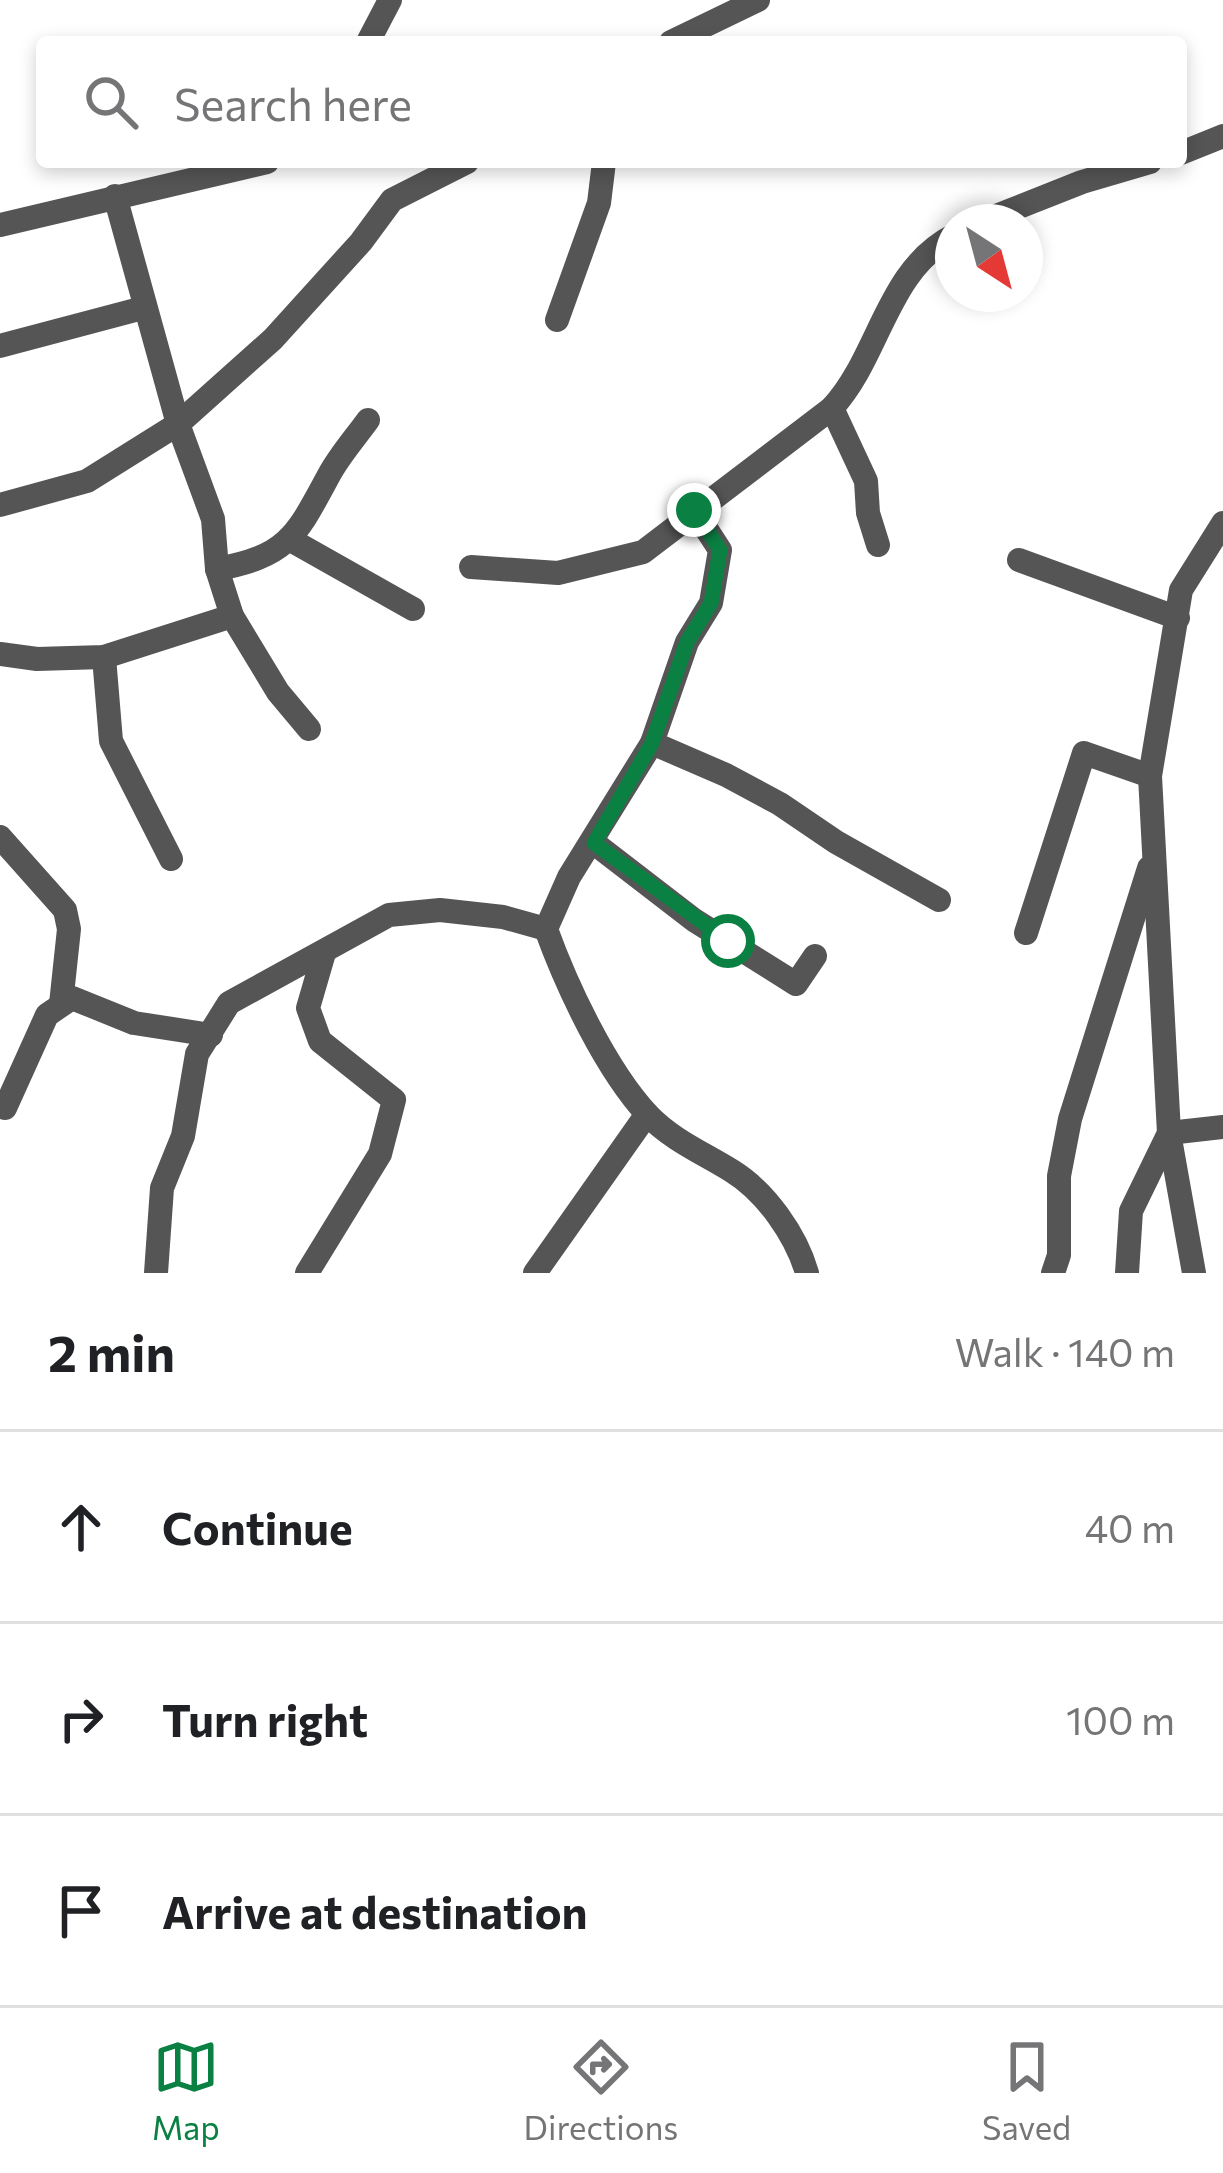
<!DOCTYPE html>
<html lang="en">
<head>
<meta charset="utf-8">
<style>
	:root { --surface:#fff; --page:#f2f2f2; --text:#202124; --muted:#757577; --line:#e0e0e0; --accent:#0b8043 }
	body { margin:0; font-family:Commissioner,sans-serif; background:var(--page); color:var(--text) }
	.compass { position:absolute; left:935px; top:204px; width:108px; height:108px; border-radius:50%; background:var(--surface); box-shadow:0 6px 18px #0003; rotate:144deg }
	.stop { position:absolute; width:36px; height:36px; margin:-27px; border:9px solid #0b8043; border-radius:50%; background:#fff }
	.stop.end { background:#0b8043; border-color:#fff; box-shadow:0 3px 12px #0008 }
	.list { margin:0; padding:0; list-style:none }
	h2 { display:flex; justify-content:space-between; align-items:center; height:156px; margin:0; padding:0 48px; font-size:51px }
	h2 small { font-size:39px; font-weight:400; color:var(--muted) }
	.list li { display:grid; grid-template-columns:78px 1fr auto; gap:36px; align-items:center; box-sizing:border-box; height:192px; padding:0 48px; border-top:3px solid var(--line) }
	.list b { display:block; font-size:45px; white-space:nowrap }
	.list em { font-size:39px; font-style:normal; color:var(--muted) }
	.icon { flex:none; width:66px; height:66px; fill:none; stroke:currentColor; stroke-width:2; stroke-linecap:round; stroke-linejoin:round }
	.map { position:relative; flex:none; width:1223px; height:1273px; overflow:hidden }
	.search { position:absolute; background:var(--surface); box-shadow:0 6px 18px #0003; left:36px; right:36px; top:36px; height:132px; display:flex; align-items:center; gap:30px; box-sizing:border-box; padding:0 42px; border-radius:12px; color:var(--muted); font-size:45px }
	.sheet { height:732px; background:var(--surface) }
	nav { display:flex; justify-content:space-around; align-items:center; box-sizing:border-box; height:168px; border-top:3px solid var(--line); background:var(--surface); font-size:33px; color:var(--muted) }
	nav a { display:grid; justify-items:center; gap:6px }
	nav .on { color:var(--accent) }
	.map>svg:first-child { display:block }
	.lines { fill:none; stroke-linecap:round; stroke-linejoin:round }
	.minor { stroke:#555; stroke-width:24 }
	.tertiary { stroke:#555; stroke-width:24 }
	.route { stroke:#0b8043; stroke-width:15 }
</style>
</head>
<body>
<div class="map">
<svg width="1223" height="1273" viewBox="0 0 1223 1273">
	<rect width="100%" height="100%" fill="#fff"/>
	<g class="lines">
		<!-- minor -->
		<g class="minor">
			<polyline points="368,42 390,0"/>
			<polyline points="1181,153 1223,136"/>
			<polyline points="115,196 178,424 213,519 217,569 232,616 278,692 309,729"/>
			<polyline points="981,222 1082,182 1150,162"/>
			<polyline points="0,225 267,162"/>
			<polyline points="557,320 599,203 604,162"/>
			<polyline points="0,346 143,308"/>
			<polyline points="832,408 866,481 868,513 878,545"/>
			<polyline points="289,539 413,609"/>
			<polyline points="1019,560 1178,618"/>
			<path d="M471 567 558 573 643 552 832 408C880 356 886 271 953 236"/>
			<path d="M217 569C289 556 297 534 329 475 339 456 355 438 368 420"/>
			<polyline points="0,654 37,659 104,657 232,616"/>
			<polyline points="104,657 111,741 171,859"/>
			<polyline points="652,743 726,775 780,804 836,842 939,900"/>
			<polyline points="0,837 65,910 69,929 61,1004"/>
			<polyline points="594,843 694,920 796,984 815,956"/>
			<path d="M546 929C567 987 606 1070 648 1115 672 1140 703 1153 732 1171 766 1192 796 1235 807 1273"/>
			<polyline points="1026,933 1084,753 1150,776"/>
			<polyline points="5,1108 47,1015 72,998 134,1023 211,1035"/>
			<polyline points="156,1273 162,1188 183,1136 197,1054 229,1003 389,915 440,910 503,917 546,929 569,877 652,743 687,642 711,603 720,550 694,510"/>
			<polyline points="307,1273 380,1154 394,1100 320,1041 308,1008 324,953"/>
			<polyline points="535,1273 647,1114"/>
			<polyline points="1053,1273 1059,1255 1059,1176 1070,1119 1149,868"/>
			<polyline points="1127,1273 1131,1211 1169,1133 1223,1127"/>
			<polyline points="1194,1273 1169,1133 1150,776 1181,590 1223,523"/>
		</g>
		<!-- tertiary -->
		<g class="tertiary">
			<polyline points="671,42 758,0"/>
			<polyline points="0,505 87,481 178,424 273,339 361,242 392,200 467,162"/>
		</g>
	</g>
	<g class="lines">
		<!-- route -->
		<polyline class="route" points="694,510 720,550 711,603 687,642 652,743 594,843 728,941"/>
	</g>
</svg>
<svg class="compass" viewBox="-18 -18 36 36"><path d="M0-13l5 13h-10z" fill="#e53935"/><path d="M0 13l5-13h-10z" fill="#757577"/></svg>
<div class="stop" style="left:728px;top:941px"></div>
<div class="stop end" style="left:694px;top:510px"></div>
<div class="search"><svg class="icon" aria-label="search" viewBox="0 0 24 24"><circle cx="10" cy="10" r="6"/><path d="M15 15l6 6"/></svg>Search here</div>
</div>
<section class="sheet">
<h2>2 min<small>Walk · 140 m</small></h2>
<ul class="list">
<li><svg class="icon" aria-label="ahead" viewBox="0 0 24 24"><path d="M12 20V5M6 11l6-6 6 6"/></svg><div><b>Continue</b></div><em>40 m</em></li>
<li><svg class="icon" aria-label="right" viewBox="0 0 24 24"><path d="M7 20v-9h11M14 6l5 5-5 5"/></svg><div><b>Turn right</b></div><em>100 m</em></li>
<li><svg class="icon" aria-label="arrive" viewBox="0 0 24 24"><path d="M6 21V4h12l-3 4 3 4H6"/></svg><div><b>Arrive at destination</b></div></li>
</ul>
</section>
<nav>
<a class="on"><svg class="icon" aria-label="map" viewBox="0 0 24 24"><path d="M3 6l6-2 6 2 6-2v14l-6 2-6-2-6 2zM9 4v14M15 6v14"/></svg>Map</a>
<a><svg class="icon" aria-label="directions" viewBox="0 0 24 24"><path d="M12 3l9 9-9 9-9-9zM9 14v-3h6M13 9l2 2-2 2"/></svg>Directions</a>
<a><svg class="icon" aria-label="saved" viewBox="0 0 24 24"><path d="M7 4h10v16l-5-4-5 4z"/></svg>Saved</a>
</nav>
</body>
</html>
